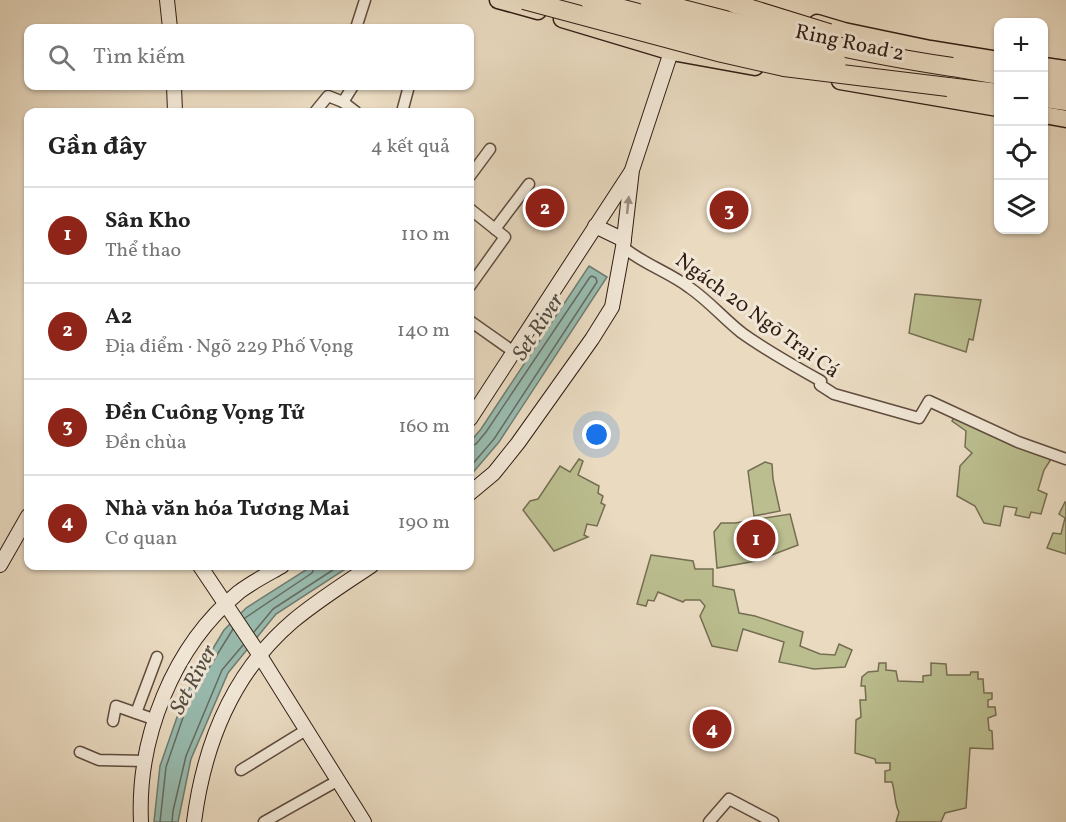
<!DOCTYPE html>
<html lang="vi">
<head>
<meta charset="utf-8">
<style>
	:root { --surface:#fff; --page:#f2f2f2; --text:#222; --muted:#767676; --line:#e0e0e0; --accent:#8f2418 }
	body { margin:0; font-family:Vollkorn,serif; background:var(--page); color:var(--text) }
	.controls { position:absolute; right:18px; top:18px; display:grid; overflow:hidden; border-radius:12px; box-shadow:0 2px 4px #0004 }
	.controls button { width:54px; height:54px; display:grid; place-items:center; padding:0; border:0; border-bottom:2px solid var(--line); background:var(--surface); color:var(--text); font:30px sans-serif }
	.you { position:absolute; left:597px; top:435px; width:21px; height:21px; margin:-15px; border:4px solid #fff; border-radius:50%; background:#1a73e8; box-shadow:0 0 0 9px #1a73e833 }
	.badge { display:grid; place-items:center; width:39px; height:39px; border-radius:50%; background:var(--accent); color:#fff; font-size:20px; font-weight:700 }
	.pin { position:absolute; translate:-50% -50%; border:3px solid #fff; box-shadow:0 2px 6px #0006 }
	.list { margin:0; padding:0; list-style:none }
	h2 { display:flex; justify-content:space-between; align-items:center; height:78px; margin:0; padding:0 24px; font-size:26px }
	h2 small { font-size:20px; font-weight:400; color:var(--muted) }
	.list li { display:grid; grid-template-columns:39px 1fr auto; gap:18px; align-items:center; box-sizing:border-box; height:96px; padding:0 24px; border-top:2px solid var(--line) }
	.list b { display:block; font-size:22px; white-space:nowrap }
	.list p { margin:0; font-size:20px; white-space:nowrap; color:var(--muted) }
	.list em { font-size:20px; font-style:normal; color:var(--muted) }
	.icon { flex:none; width:33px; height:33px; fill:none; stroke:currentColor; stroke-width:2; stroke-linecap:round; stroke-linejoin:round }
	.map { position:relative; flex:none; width:1066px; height:822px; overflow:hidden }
	.search { position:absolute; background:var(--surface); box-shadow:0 2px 4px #0004; left:24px; top:24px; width:450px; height:66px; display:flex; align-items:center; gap:15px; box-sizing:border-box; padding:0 21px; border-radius:12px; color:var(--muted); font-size:22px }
	.panel { position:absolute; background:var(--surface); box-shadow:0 2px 4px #0004; left:24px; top:108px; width:450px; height:462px; border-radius:12px }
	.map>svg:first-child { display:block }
	.green { fill:#bbbe8f; stroke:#766e52; stroke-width:1.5 }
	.water { fill:#98bbaf; stroke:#6f7c71; stroke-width:1.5 }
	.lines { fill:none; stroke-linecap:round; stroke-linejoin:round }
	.shore { stroke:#656c62; stroke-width:1.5 }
	.street-casing { stroke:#604c3f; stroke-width:13 }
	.secondary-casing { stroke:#321d14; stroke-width:16 }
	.primary-casing { stroke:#321d14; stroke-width:19 }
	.highway-casing { stroke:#321d14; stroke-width:20 }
	.street { stroke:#f1e7d6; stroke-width:10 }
	.secondary { stroke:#f1e7d6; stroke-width:14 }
	.primary { stroke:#e9dac0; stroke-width:16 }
	.highway { stroke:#e9dac0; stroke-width:18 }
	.highway-bridge-casing { stroke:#321d14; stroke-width:20; stroke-linecap:butt }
	.highway-bridge { stroke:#e9dac0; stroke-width:18 }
	.oneway { fill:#9b8c7f }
	.labels { text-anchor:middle; stroke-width:6; stroke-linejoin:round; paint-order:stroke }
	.street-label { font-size:21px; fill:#321d14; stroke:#f1e7d6 }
	.water-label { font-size:22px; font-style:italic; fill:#514c42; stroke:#f1e7d6 }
</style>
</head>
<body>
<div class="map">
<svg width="1066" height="822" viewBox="0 0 1066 822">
	<rect width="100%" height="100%" fill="#e9dac0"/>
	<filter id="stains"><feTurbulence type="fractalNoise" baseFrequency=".00333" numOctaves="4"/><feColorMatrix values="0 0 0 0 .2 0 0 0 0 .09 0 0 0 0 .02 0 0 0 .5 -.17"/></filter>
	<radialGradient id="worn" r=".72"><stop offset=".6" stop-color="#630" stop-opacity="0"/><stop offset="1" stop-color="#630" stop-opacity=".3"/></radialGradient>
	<!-- green -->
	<g class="green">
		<polygon points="915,294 981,300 973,340 969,339 966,352 909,333"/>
		<polygon points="956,414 1053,456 1044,470 1038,490 1047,494 1041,514 1031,512 1029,518 1015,515 1017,508 1004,506 1000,526 984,523 975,506 957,496 960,466 972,453 965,447 966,431 952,421"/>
		<polygon points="579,459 583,461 578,475 599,486 598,493 603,496 601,503 605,505 597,526 587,524 584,535 588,537 554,551 523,510 530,501 538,499 560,466 570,472"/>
		<polygon points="765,462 772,464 773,479 780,511 754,516 748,471"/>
		<polygon points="1065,502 1066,503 1066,554 1047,548 1053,533 1061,534 1065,518 1059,514"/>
		<polygon points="790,514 798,545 756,561 717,568 714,532 721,523 735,523"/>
		<polygon points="651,555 693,561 695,569 713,569 713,586 734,590 739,613 755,616 803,632 800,646 820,654 835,655 839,644 852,650 845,667 814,669 779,662 784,642 743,629 737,651 712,646 700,616 705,606 700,600 685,600 683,602 658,592 654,601 648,600 646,606 637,604"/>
		<path d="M879 663H886V670L896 671 898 681 923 682V676L931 675V663L946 664 947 675H970L971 672H978V679H983L984 693H992V699L988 700V707H995L996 715 988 718 989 730 992 731 993 749 970 748 966 808 945 813 941 822H896L899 812C895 807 895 791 892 782H885V771L890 770V763H876L875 759 855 753 856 720 861 717 860 700H866L865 686H861L862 677 868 672 878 671Z"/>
	</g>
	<!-- water -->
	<g class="water">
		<polygon points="589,266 607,277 499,442 470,476 470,442 481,429"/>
		<polygon points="312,566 350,566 276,614 228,673 191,759 178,822 154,822 160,766 184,697 224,630 246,608"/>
	</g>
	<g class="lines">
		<!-- shore -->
		<g class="shore">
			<polyline points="470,446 476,444 486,432 590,277 592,276 596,278 597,282 494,439 470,467"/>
			<polyline points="245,618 312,573 315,566"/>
			<polyline points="254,632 273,609 339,566"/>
			<polyline points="160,822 166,767 189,700 233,629"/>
			<polyline points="172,822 173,811 186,756 222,670 243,645"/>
		</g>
		<!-- street casing -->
		<g class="street-casing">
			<g id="street">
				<polyline points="356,28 365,0"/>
				<polyline points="343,102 353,86"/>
				<polyline points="315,112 328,96 343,102 356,112"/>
				<polyline points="402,112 409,86"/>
				<polyline points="470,176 490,149"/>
				<polyline points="470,209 505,237 470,286"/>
				<polyline points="495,229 529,184"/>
				<path d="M623 247C643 264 669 272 690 288 709 301 724 319 742 333 767 351 794 366 821 381L820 385 834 394 919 418 929 401 1018 442 1066 459"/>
				<polyline points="470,321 514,352"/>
				<polyline points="136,713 157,657"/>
				<polyline points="113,721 116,706 156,720"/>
				<polyline points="80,752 99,760 145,761"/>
				<polyline points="241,770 306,730"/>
				<polyline points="264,822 337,781"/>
				<polyline points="709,822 729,799 773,822"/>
			</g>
		</g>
		<!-- secondary casing -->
		<g class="secondary-casing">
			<g id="secondary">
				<polyline points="167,0 170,28"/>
				<polyline points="174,86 175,112"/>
				<polyline points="595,226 624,240"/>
				<polyline points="470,419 631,172"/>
				<polyline points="470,493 494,473 518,443 592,339 612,307 623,247 632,170 674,43"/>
				<polyline points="0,565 28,516"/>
				<polyline points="200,566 257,651 364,822"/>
				<path d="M141 822C137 738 173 646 239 592 252 582 268 574 282 566"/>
				<path d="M194 822C204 744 232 673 293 621 317 601 345 583 371 566"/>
			</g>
		</g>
		<!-- primary casing -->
		<g class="primary-casing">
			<g id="primary">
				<polyline points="498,0 538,11"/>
				<polyline points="567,0 602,9"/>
				<polyline points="695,0 733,11"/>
				<polyline points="562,19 672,52 755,67"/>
				<polyline points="817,23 844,31 930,49 998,60"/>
				<polyline points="1044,66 1066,69"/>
				<polyline points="840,81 998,108"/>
				<polyline points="1044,115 1066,119"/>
			</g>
		</g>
		<!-- highway casing -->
		<g class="highway-casing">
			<g id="highway">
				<polyline points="720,0 735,4"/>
				<polyline points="952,67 998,75"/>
				<polyline points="1044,82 1066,85"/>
				<polyline points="948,87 998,93"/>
				<polyline points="1044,98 1066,101"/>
			</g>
		</g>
		<!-- street -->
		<use href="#street" class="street"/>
		<!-- secondary -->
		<use href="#secondary" class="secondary"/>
		<!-- primary -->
		<use href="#primary" class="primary"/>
		<!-- highway -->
		<use href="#highway" class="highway"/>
		<!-- highway-bridge casing -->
		<g class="highway-bridge-casing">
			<g id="highway-bridge">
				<polyline points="524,0 722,53 784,67 948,87"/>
				<polyline points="589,0 794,54 837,62"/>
				<path d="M649 0C749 27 850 52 952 67"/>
				<polyline points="735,4 829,33"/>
			</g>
		</g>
		<!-- highway-bridge -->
		<use href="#highway-bridge" class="highway-bridge"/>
	</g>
	<!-- one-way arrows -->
	<defs><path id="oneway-solid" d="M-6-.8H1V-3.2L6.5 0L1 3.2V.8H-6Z" transform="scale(1.5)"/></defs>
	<use class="oneway" href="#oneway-solid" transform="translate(628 205) rotate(-84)"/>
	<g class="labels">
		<!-- street labels -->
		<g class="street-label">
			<text transform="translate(850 42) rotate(12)" y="7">Ring Road 2</text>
			<text transform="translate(758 315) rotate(36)" y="7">Ngách 20 Ngõ Trại Cá</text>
		</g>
		<!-- water labels -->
		<g class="water-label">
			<text transform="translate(537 326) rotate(-57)" y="8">Set River</text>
			<text transform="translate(192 679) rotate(-62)" y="8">Set River</text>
		</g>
	</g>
	<rect width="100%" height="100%" filter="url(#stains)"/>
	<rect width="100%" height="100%" fill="url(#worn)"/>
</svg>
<div class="controls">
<button>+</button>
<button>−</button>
<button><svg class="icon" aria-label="locate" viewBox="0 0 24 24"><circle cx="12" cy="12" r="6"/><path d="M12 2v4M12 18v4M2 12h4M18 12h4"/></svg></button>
<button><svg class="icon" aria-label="layers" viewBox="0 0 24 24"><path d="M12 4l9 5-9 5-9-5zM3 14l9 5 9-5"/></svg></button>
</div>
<div class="you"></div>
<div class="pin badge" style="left:756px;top:539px">1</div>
<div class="pin badge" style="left:545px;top:208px">2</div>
<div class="pin badge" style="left:729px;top:210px">3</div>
<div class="pin badge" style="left:712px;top:729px">4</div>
<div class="search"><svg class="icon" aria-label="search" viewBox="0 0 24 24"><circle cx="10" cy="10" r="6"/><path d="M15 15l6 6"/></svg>Tìm kiếm</div>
<section class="panel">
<h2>Gần đây<small>4 kết quả</small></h2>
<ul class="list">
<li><span class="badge">1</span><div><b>Sân Kho</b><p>Thể thao</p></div><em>110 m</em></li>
<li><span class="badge">2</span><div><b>A2</b><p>Địa điểm · Ngõ 229 Phố Vọng</p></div><em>140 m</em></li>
<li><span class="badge">3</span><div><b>Đền Cuông Vọng Tử</b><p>Đền chùa</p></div><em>160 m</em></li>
<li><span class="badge">4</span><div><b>Nhà văn hóa Tương Mai</b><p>Cơ quan</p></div><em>190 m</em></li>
</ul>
</section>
</div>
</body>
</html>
